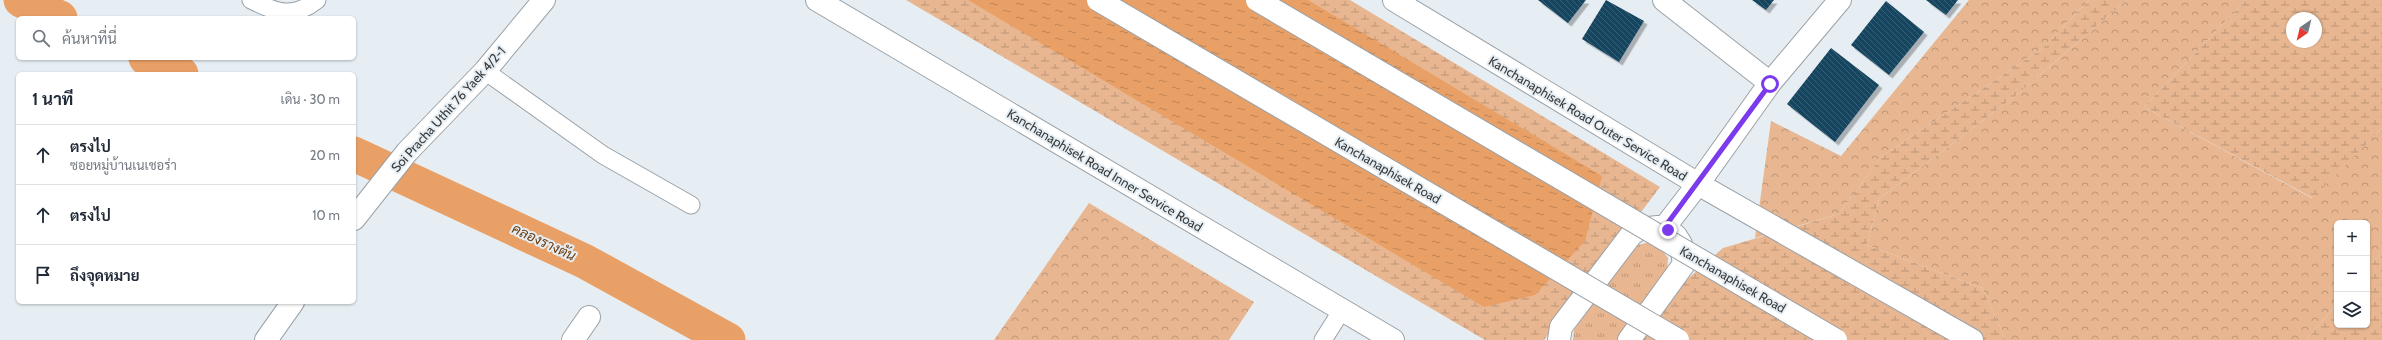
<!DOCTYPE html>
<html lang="th">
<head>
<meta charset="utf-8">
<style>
	:root { --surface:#fff; --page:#f6f6f7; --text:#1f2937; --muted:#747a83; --line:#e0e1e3 }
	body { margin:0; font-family:Cabin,Sarabun,sans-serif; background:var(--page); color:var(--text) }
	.controls { position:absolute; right:12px; bottom:12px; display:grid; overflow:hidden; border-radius:6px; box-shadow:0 1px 3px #0004 }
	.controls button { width:36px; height:36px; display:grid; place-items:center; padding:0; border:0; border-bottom:1px solid var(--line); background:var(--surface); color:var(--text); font:20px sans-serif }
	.compass { position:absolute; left:2286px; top:12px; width:36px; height:36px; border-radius:50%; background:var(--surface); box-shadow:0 1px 3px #0004; rotate:215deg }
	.stop { position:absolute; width:12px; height:12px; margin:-9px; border:3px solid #7c3aed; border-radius:50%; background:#fff }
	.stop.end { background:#7c3aed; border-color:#fff; box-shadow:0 1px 4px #0008 }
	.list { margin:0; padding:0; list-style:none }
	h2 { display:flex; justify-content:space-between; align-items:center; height:52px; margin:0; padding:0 16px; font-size:17px }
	h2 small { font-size:13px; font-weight:400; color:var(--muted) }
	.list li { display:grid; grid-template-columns:26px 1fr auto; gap:12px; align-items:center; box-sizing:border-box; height:60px; padding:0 16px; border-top:1px solid var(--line) }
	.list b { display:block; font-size:15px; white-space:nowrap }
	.list p { margin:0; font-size:13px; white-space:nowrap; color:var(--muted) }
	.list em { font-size:13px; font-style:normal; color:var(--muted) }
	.icon { flex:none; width:22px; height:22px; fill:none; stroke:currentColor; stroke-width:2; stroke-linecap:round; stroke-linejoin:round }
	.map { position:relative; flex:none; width:2382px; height:340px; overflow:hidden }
	.search { position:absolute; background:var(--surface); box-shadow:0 1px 3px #0004; left:16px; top:16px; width:340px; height:44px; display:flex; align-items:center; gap:10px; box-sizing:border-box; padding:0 14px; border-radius:6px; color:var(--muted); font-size:15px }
	.panel { position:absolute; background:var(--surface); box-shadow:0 1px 3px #0004; left:16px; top:72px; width:340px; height:232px; border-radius:6px }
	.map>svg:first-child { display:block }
	.grass { fill:url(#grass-tufts) }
	.forest { fill:url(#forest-crowns) }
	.wetland { fill:url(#wetland-marsh); fill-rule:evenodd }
	.water { fill:url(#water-ripples) }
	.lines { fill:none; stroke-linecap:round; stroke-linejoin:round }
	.canal { stroke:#e9a066; stroke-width:35 }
	.building { fill:url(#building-back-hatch); filter:url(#shadow) }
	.service-casing { stroke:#9aa1a7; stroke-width:19 }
	.minor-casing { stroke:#9aa1a7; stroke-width:24 }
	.secondary-casing { stroke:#9aa1a7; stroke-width:24 }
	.service { stroke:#fff; stroke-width:17 }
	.minor { stroke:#fff; stroke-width:22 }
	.secondary { stroke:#fff; stroke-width:22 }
	.motorway-bridge-casing { stroke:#9aa1a7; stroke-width:24; stroke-linecap:butt }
	.motorway-bridge { stroke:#fff; stroke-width:22 }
	.route { stroke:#7c3aed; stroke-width:5 }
	.labels { text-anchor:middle; stroke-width:4; stroke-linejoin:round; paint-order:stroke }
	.street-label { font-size:13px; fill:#373a3c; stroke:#e6eef3 }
	.water-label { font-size:14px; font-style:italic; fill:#6c3d11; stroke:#e6eef3 }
</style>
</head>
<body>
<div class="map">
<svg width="2382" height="340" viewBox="0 0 2382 340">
	<defs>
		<pattern id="grass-tufts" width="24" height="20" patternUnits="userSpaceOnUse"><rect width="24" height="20" fill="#e8b690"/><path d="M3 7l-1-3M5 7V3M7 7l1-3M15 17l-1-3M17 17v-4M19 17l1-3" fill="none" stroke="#bd9577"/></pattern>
		<pattern id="forest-crowns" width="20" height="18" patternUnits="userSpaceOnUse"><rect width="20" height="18" fill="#e8b690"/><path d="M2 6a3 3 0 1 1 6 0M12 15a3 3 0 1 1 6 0" fill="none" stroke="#bd9577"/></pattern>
		<pattern id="wetland-marsh" width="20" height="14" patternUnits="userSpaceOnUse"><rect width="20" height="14" fill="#e8b690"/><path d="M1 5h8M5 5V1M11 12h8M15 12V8" fill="none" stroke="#bd9577"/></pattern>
		<pattern id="water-ripples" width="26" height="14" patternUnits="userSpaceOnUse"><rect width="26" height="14" fill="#e9a066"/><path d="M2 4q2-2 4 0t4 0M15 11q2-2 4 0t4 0" fill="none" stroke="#be8355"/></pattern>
		<pattern id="building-back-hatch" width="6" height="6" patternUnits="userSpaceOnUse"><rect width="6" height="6" fill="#174460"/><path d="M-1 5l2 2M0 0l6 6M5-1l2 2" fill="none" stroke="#395e74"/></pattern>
		<filter id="shadow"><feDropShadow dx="3.5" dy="3.5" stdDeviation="0" flood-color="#0004"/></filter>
	</defs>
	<rect width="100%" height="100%" fill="#e6eef3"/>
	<!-- grass -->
	<polygon class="grass" points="1655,241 1668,258 1667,270 1617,340 1573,340 1574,330 1633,246"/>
	<!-- forest -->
	<g class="forest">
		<polygon points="1969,0 2089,0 2043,48 1881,157 1839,214 1755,238 1771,121 1841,156"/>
		<polygon points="2127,0 2246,0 2144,107 2312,198 2382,128 2382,252 2367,269 2367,223 2337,223 2337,304 2306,340 2006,340 1982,288 1867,245 1879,199 2014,97"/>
		<polygon points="1089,203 1254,302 1229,340 994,340"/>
	</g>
	<!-- wetland -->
	<g class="wetland">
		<polygon points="906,0 1350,0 1660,187 1544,340 1485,340"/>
		<polygon points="2089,0 2127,0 2014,97 1879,199 1867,245 1982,288 2006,340 1636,340 1666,298 1723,248 1839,214 1881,157 2043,48"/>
		<path d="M2246 0H2382V128L2313 198 2144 107ZM2292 18H2316V42H2292Z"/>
		<polygon points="2382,252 2382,340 2306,340 2337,304 2337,325 2367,325 2367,269"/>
	</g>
	<!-- water -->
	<polygon class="water" points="968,0 1308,0 1602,176 1585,241 1535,295 1484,307"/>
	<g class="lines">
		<!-- canal -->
		<g class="canal">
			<polyline points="21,0 60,18"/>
			<polyline points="146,58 181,74"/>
			<polyline points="354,154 584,261 728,340"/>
		</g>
	</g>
	<!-- building -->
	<g class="building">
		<polygon points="1538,0 1586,0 1568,23"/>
		<polygon points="1606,0 1644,21 1619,62 1582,39"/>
		<polygon points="1752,0 1774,0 1766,10"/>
		<polygon points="1926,0 1958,0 1946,15"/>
		<polygon points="1886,1 1924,32 1889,75 1851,45"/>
		<polygon points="1831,48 1879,85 1835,142 1787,104"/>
	</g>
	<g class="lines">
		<!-- service casing -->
		<g class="service-casing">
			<g id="service">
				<path d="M251 0C277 13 293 19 317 0"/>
				<polyline points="485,71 603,155 691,205"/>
				<polyline points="1323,340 1342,310"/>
			</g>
		</g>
		<!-- minor casing -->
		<g class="minor-casing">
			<g id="minor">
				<polyline points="1664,0 1770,83"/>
				<polyline points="1698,184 1770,83 1840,0"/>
				<polyline points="354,219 407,152 485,71 544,0"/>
				<polyline points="266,340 293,302"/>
				<polyline points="573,340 589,317"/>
			</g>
		</g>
		<!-- secondary casing -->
		<g class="secondary-casing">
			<g id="secondary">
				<polyline points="817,0 1393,340"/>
				<polyline points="1394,0 1698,184 1972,340"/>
				<polyline points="1664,228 1698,184"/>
				<polyline points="1559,340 1561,327 1631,235 1639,229 1658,227 1668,230 1676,236 1681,244 1684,264 1629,340"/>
			</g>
		</g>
		<!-- service -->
		<use href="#service" class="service"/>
		<!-- minor -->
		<use href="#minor" class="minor"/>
		<!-- secondary -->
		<use href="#secondary" class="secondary"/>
		<!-- motorway-bridge casing -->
		<g class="motorway-bridge-casing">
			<g id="motorway-bridge">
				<polyline points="1098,0 1678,340"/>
				<polyline points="1257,0 1836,340"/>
			</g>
		</g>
		<!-- motorway-bridge -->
		<use href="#motorway-bridge" class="motorway-bridge"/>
	</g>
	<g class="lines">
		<!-- route -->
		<polyline class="route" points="1668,230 1664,228 1770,84"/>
	</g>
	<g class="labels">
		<!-- street labels -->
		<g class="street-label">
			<text transform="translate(448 109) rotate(-48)" y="5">Soi Pracha Uthit 76 Yaek 4/2-1</text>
			<text transform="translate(1588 118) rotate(31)" y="5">Kanchanaphisek Road Outer Service Road</text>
			<text transform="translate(1105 170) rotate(31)" y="5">Kanchanaphisek Road Inner Service Road</text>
			<text transform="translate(1388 170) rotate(30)" y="5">Kanchanaphisek Road</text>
			<text transform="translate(1733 279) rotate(30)" y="5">Kanchanaphisek Road</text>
		</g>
		<!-- water labels -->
		<g class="water-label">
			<text transform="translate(544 242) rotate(25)" y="5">คลองรางตัน</text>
		</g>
	</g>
</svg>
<div class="controls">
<button>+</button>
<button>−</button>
<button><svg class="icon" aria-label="layers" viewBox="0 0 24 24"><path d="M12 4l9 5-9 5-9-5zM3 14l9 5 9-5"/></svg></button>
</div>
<svg class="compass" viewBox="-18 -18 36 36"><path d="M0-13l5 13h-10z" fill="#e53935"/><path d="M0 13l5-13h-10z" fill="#747a83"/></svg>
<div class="stop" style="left:1770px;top:84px"></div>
<div class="stop end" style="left:1668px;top:230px"></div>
<div class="search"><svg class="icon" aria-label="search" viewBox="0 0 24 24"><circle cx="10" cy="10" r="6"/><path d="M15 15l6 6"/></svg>ค้นหาที่นี่</div>
<section class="panel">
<h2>1 นาที<small>เดิน · 30 m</small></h2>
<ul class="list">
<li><svg class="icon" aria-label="ahead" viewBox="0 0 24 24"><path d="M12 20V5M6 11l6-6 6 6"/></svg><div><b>ตรงไป</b><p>ซอยหมู่บ้านเนเชอร่า</p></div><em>20 m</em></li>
<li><svg class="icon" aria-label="ahead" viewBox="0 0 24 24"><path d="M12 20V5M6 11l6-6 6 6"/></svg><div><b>ตรงไป</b></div><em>10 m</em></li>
<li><svg class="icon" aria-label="arrive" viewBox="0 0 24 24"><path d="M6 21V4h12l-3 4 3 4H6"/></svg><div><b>ถึงจุดหมาย</b></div></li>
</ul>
</section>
</div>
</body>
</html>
